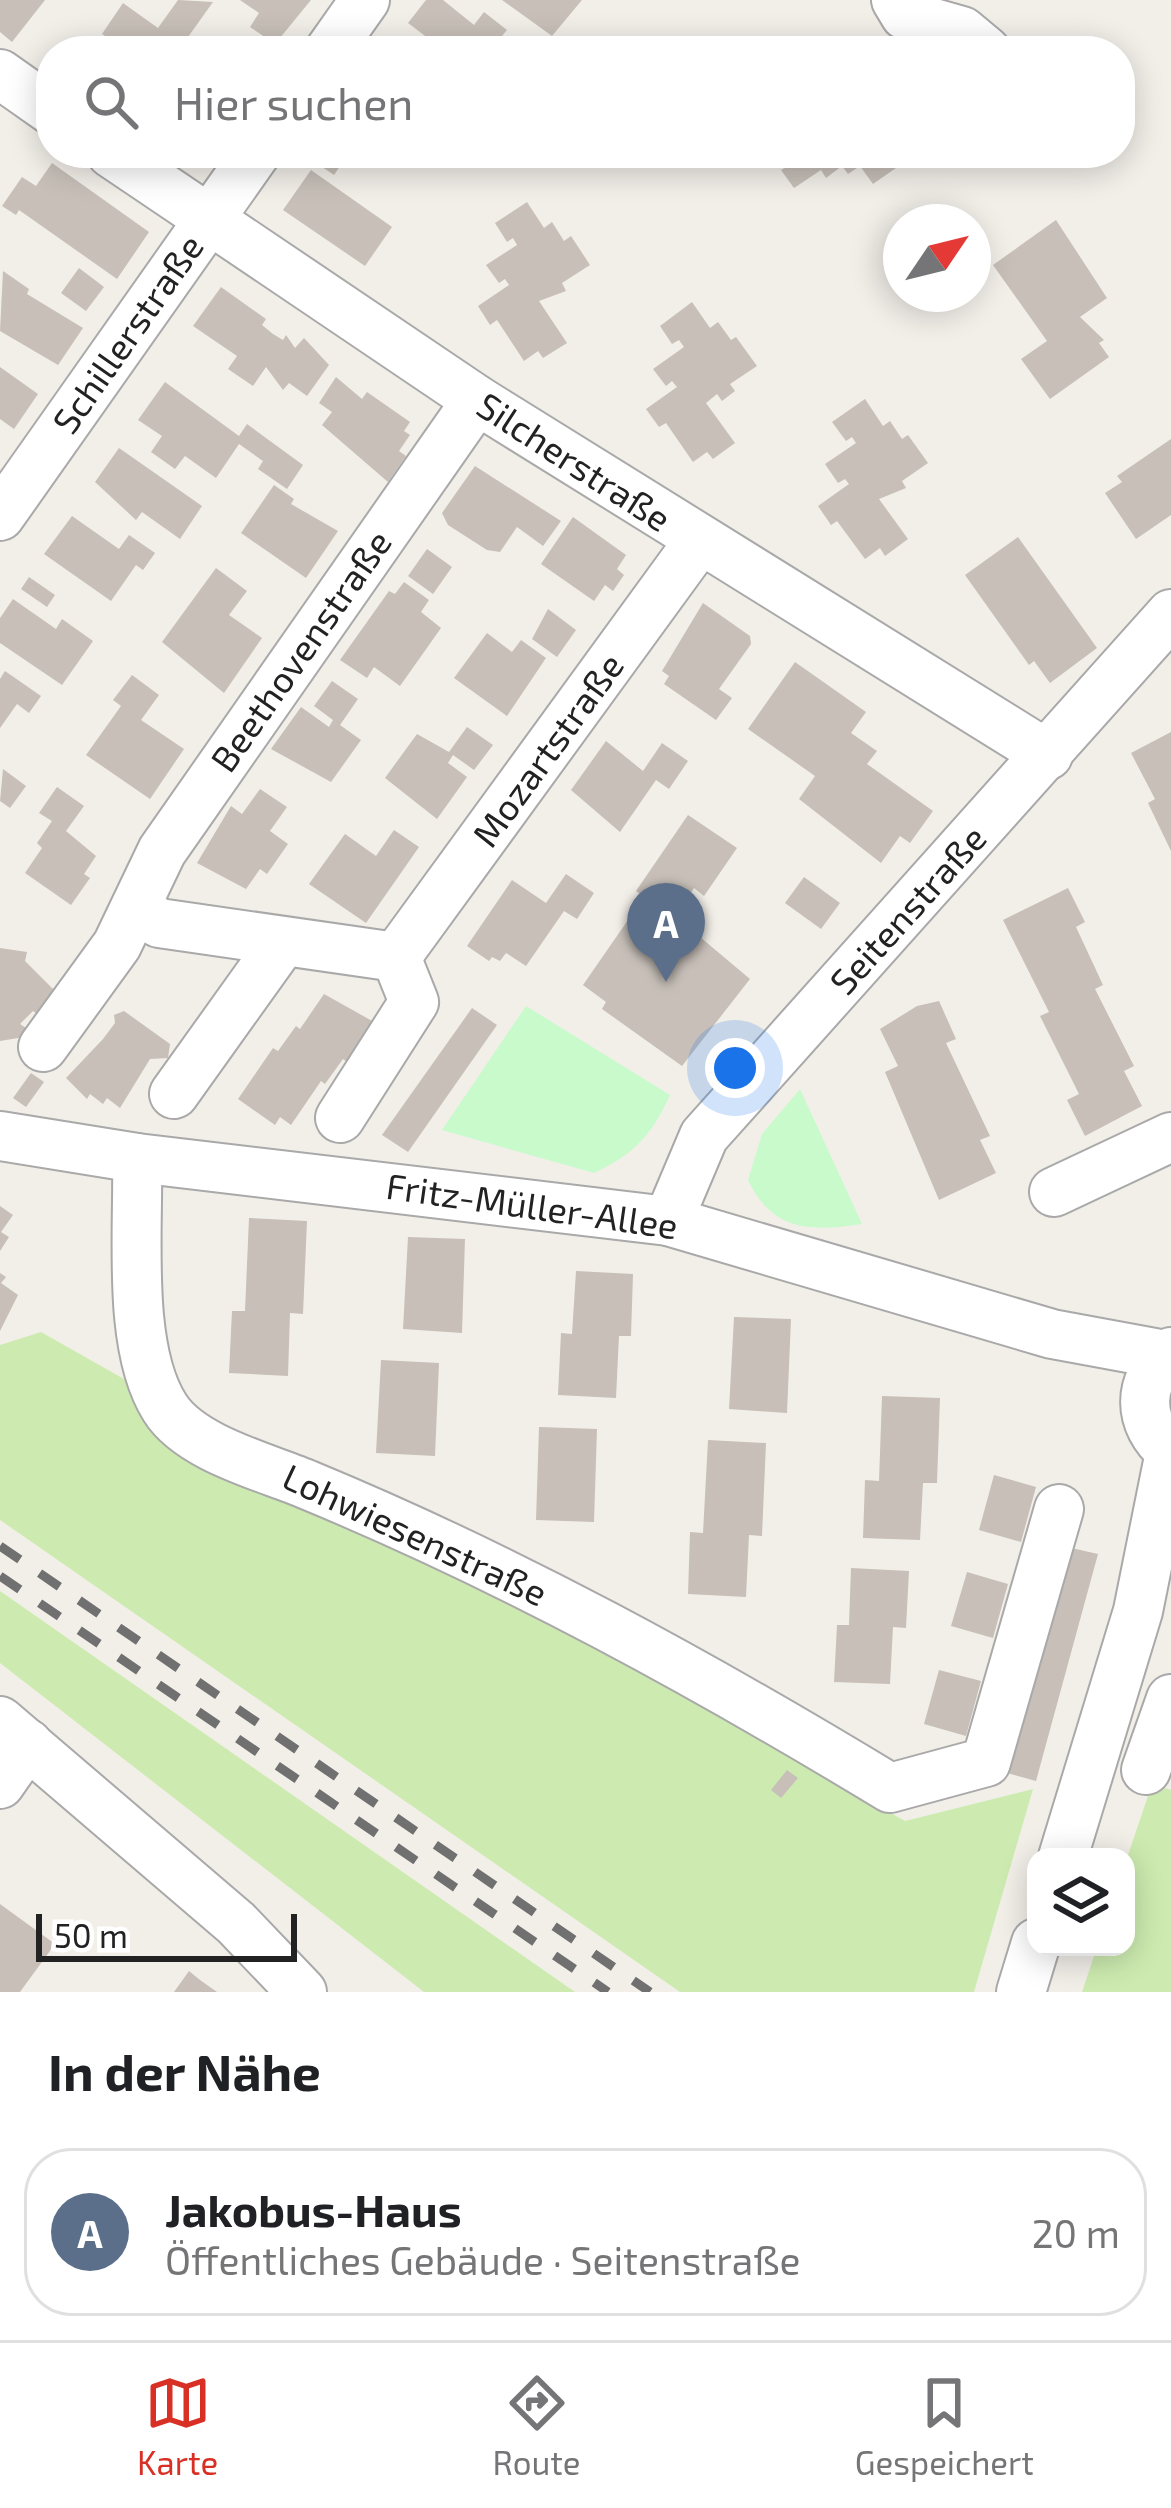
<!DOCTYPE html>
<html lang="de">
<head>
<meta charset="utf-8">
<style>
	:root { --surface:#fff; --page:#f6f6f6; --text:#202124; --muted:#757577; --line:#e0e0e0; --accent:#d93025 }
	body { margin:0; font-family:"Exo 2",sans-serif; background:var(--page); color:var(--text) }
	.controls { position:absolute; right:36px; bottom:36px; display:grid; overflow:hidden; border-radius:24px; box-shadow:0 6px 30px #0003 }
	.controls button { width:108px; height:108px; display:grid; place-items:center; padding:0; border:0; border-bottom:3px solid var(--line); background:var(--surface); color:var(--text); font:60px sans-serif }
	.compass { position:absolute; left:883px; top:204px; width:108px; height:108px; border-radius:50%; background:var(--surface); box-shadow:0 6px 30px #0003; rotate:55deg }
	.scale { position:absolute; left:36px; bottom:30px; width:261px; box-sizing:border-box; padding-left:12px; border:6px solid #222; border-top:0; font-size:33px; line-height:42px; white-space:nowrap; color:#222; -webkit-text-stroke:9px #fff; paint-order:stroke }
	.you { position:absolute; left:735px; top:1068px; width:42px; height:42px; margin:-30px; border:9px solid #fff; border-radius:50%; background:#1a73e8; box-shadow:0 0 0 18px #1a73e833 }
	.badge { display:grid; place-items:center; width:78px; height:78px; border-radius:50%; background:var(--accent); color:#fff; font-size:39px; font-weight:700 }
	.pin { position:absolute; translate:-50% -99px; filter:drop-shadow(0 3px 6px #0008) }
	.pin::after { content:''; position:absolute; top:63px; width:42px; height:36px; background:inherit; clip-path:polygon(0 0,100% 0,50% 100%) }
	.list { margin:0; padding:0; list-style:none }
	h2 { display:flex; justify-content:space-between; align-items:center; height:156px; margin:0; padding:0 48px; font-size:51px }
	h2 small { font-size:39px; font-weight:400; color:var(--muted) }
	.list li { display:grid; grid-template-columns:78px 1fr auto; gap:36px; align-items:center; box-sizing:border-box; height:168px; margin:0 24px 24px; padding:0 24px; border:3px solid var(--line); border-radius:48px }
	.list b { display:block; font-size:45px; white-space:nowrap }
	.list p { margin:0; font-size:39px; white-space:nowrap; color:var(--muted) }
	.list em { font-size:39px; font-style:normal; color:var(--muted) }
	.icon { flex:none; width:66px; height:66px; fill:none; stroke:currentColor; stroke-width:2; stroke-linecap:round; stroke-linejoin:round }
	.map { position:relative; flex:none; width:1171px; height:1992px; overflow:hidden }
	.search { position:absolute; background:var(--surface); box-shadow:0 6px 30px #0003; left:36px; right:36px; top:36px; height:132px; display:flex; align-items:center; gap:30px; box-sizing:border-box; padding:0 42px; border-radius:48px; color:var(--muted); font-size:45px }
	.sheet { height:348px; background:var(--surface) }
	nav { display:flex; justify-content:space-around; align-items:center; box-sizing:border-box; height:168px; border-top:3px solid var(--line); background:var(--surface); font-size:33px; color:var(--muted) }
	nav a { display:grid; justify-items:center; gap:6px }
	nav .on { color:var(--accent) }
	.map>svg:first-child { display:block }
	.grass { fill:#cdebb0 }
	.park { fill:#c8facc }
	.building { fill:#c7bfb8 }
	.lines { fill:none; stroke-linecap:round; stroke-linejoin:round }
	.minor-casing { stroke:#a9a9a9; stroke-width:52 }
	.minor { stroke:#fff; stroke-width:48 }
	.rail { stroke:#707070; stroke-width:9; stroke-dasharray:24 24; stroke-linecap:butt }
	.labels { text-anchor:middle; stroke-width:12; stroke-linejoin:round; paint-order:stroke }
	.street-label { font-size:36px; fill:#222; stroke:#fff }
</style>
</head>
<body>
<div class="map">
<svg width="1171" height="1992" viewBox="0 0 1171 1992">
	<rect width="100%" height="100%" fill="#f2efe9"/>
	<!-- grass -->
	<g class="grass">
		<polygon points="41,1332 905,1821 1033,1789 974,1992 680,1992 0,1520 0,1345"/>
		<polygon points="0,1591 575,1992 424,1992 0,1663"/>
		<polygon points="1152,1784 1171,1790 1171,1992 1082,1992 1097,1947 1126,1947 1126,1861"/>
	</g>
	<!-- park -->
	<g class="park">
		<path d="M526 1006 670 1095C652 1135 633 1155 594 1173L442 1130Z"/>
		<path d="M800 1089 862 1224C810 1232 772 1231 748 1180L762 1134Z"/>
	</g>
	<!-- building -->
	<g class="building">
		<polygon points="0,0 45,0 12,42 0,32"/>
		<polygon points="178,0 213,2 178,51 99,51 108,38 102,34 123,3 158,28"/>
		<polygon points="240,0 311,0 275,44 250,27 259,13"/>
		<polygon points="426,0 443,0 474,25 484,12 507,30 497,42 514,51 445,51 408,23"/>
		<polygon points="502,0 582,0 552,36"/>
		<polygon points="313,153 349,153 334,175 309,158"/>
		<polygon points="779,153 900,153 906,161 873,184 860,166 848,174 842,166 826,178 821,170 794,188 781,170 788,166"/>
		<polygon points="52,163 149,232 117,279 19,210 16,215 2,206 22,177 36,186"/>
		<polygon points="311,170 392,227 365,266 283,210"/>
		<polygon points="527,202 544,228 552,222 564,241 571,236 590,265 562,283 566,291 539,301 567,343 543,358 538,351 524,361 497,320 490,325 478,306 509,285 505,279 499,283 486,265 517,245 513,238 507,242 495,223"/>
		<polygon points="1056,220 1107,298 1080,317 1104,340 1099,343 1109,357 1050,399 1021,359 1047,341 993,265"/>
		<polygon points="79,268 104,287 86,311 61,293"/>
		<polygon points="3,271 29,289 27,294 83,328 58,365 0,331"/>
		<polygon points="221,287 266,319 262,325 273,334 283,340 286,335 295,348 304,338 329,365 307,396 289,383 283,390 266,367 253,386 228,369 237,356 193,326"/>
		<polygon points="692,302 710,328 718,322 731,340 736,337 757,366 730,384 735,391 722,401 717,394 706,403 735,443 713,459 707,452 693,462 666,423 659,427 646,409 677,387 672,381 666,386 653,369 684,347 679,340 672,344 660,326"/>
		<polygon points="0,367 38,394 14,429 0,419"/>
		<polygon points="336,377 362,399 367,392 410,422 404,431 410,435 399,451 406,456 388,482 322,425 332,412 319,403"/>
		<polygon points="165,382 239,436 247,424 303,465 287,489 258,469 263,461 239,444 216,478 185,456 175,469 151,452 162,436 138,420"/>
		<polygon points="865,399 883,426 890,421 902,439 908,435 928,463 902,481 906,488 879,499 908,539 885,556 880,548 865,559 837,521 831,525 818,506 849,484 845,479 838,483 825,464 856,443 852,437 846,441 832,422"/>
		<polygon points="1171,439 1171,515 1136,539 1105,493 1122,482 1117,476"/>
		<polygon points="119,448 202,506 180,539 142,512 136,520 95,482"/>
		<polygon points="475,466 561,521 543,546 517,527 500,552 487,550 448,525 442,513"/>
		<polygon points="274,485 294,499 291,504 338,531 306,578 241,533"/>
		<polygon points="72,516 119,549 129,535 155,553 143,570 136,565 111,601 44,554"/>
		<polygon points="573,517 626,555 617,569 624,575 613,591 605,585 594,601 541,564"/>
		<polygon points="1018,537 1097,648 1050,683 1034,661 1029,665 965,575"/>
		<polygon points="427,549 452,567 433,594 408,576"/>
		<polygon points="216,568 247,591 229,615 262,638 224,693 162,642"/>
		<polygon points="29,577 55,595 47,607 21,589"/>
		<polygon points="404,582 429,600 421,612 441,628 400,686 374,667 367,678 340,660 389,591 395,594"/>
		<polygon points="13,599 56,629 62,619 93,641 62,685 0,643 0,618"/>
		<polygon points="703,603 750,636 751,644 719,689 732,698 716,720 664,684 669,676 662,671"/>
		<polygon points="548,609 576,630 557,657 532,639"/>
		<polygon points="487,633 512,652 521,640 546,658 507,716 454,678"/>
		<polygon points="795,662 866,712 851,733 877,751 867,764 933,811 910,843 900,836 881,863 799,799 815,776 748,729"/>
		<polygon points="5,671 41,696 29,713 17,704 0,728 0,679"/>
		<polygon points="132,675 159,695 141,720 184,749 150,799 86,755 121,706 113,700"/>
		<polygon points="332,681 358,699 340,725 361,740 331,782 271,749 301,707 329,727 333,720 314,706"/>
		<polygon points="467,727 493,745 474,770 453,755 448,763 467,777 437,819 385,778 417,734 449,752"/>
		<polygon points="1171,732 1171,851 1148,803 1155,799 1131,753"/>
		<polygon points="606,741 643,771 662,743 688,761 669,789 656,780 620,832 571,790"/>
		<polygon points="3,769 26,786 10,808 0,801"/>
		<polygon points="57,787 84,806 66,831 96,856 84,874 90,878 71,905 25,873 42,848 37,843 52,821 39,813"/>
		<polygon points="260,789 287,807 270,831 288,844 267,874 260,869 246,889 197,863 231,806 242,814"/>
		<polygon points="688,815 737,848 704,896 694,888 665,932 691,950 700,937 750,979 682,1066 602,1009 606,1002 583,985 644,897 636,891"/>
		<polygon points="394,830 419,847 366,923 309,884 345,834 376,856"/>
		<polygon points="566,874 594,893 577,919 564,911 526,966 506,953 500,961 492,957 489,961 467,946 512,880 546,903"/>
		<polygon points="804,877 840,903 821,929 785,903"/>
		<polygon points="1068,888 1085,922 1076,927 1103,985 1095,989 1134,1066 1124,1071 1142,1106 1085,1136 1067,1100 1079,1094 1040,1016 1049,1012 1003,920"/>
		<polygon points="0,948 27,952 25,961 54,990 37,1014 33,1011 20,1024 29,1030 24,1037 0,1041"/>
		<polygon points="324,994 374,1022 347,1062 343,1059 325,1084 321,1081 291,1125 280,1117 275,1125 238,1099 273,1048 278,1051 296,1026 300,1029"/>
		<polygon points="939,1001 956,1039 946,1043 990,1136 980,1140 996,1173 939,1200 885,1072 898,1066 880,1029 917,1006"/>
		<polygon points="472,1008 497,1025 408,1152 382,1135"/>
		<polygon points="124,1011 170,1044 168,1058 150,1059 120,1108 107,1098 103,1104 90,1094 87,1099 66,1078 103,1039 115,1023 114,1015"/>
		<polygon points="31,1073 44,1082 26,1107 13,1098"/>
		<polygon points="0,1206 13,1215 1,1232 9,1237 0,1251"/>
		<polygon points="249,1218 307,1221 303,1314 290,1313 288,1376 229,1373 232,1311 245,1311"/>
		<polygon points="408,1237 465,1239 462,1333 403,1329"/>
		<polygon points="576,1271 633,1274 631,1336 619,1336 616,1398 558,1395 561,1333 572,1334"/>
		<polygon points="0,1273 6,1277 1,1283 18,1295 0,1331"/>
		<polygon points="734,1317 791,1319 787,1413 729,1409"/>
		<polygon points="381,1360 439,1363 435,1456 376,1453"/>
		<polygon points="882,1396 940,1398 937,1483 923,1483 920,1540 863,1538 865,1480 879,1481"/>
		<polygon points="539,1427 597,1429 594,1522 536,1520"/>
		<polygon points="708,1440 766,1443 762,1536 749,1535 746,1597 688,1594 690,1532 703,1533"/>
		<polygon points="994,1475 1036,1487 1021,1542 979,1530"/>
		<polygon points="1067,1547 1098,1554 1036,1781 1007,1773"/>
		<polygon points="851,1568 909,1571 906,1628 893,1627 890,1684 834,1682 837,1625 849,1625"/>
		<polygon points="967,1572 1008,1584 993,1638 951,1626"/>
		<polygon points="939,1670 981,1681 966,1736 924,1724"/>
		<polygon points="787,1770 798,1778 781,1798 771,1790"/>
		<polygon points="0,1904 55,1944 20,1992 0,1992"/>
		<polygon points="189,1971 200,1980 217,1992 174,1992"/>
	</g>
	<g class="lines">
		<!-- minor casing -->
		<g class="minor-casing">
			<g id="minor">
				<polyline points="896,0 905,15 962,31 986,51"/>
				<polyline points="329,51 365,0"/>
				<polyline points="0,74 51,110"/>
				<polyline points="111,153 477,400 1048,755"/>
				<polyline points="0,516 256,153"/>
				<polyline points="137,909 159,923 396,957 699,541"/>
				<polyline points="43,1047 117,945 162,851 477,400"/>
				<polyline points="174,1094 282,943"/>
				<polyline points="340,1118 414,1002 396,957"/>
				<polyline points="0,1136 137,1158 668,1221 1052,1334 1166,1355"/>
				<path d="M137 1158C139 1230 126 1347 165 1408 191 1449 266 1467 308 1485 511 1569 702 1674 890 1788L986 1762 1059 1509"/>
				<polyline points="1054,1192 1171,1137"/>
				<polyline points="668,1221 704,1136 1171,614"/>
				<path d="M1171 1352C1136 1381 1137 1424 1171 1452"/>
				<polyline points="0,1721 236,1923 302,1992"/>
				<polyline points="1146,1770 1171,1699"/>
				<polyline points="0,1784 28,1744"/>
				<polyline points="1063,1857 1138,1611 1170,1452"/>
				<polyline points="1021,1992 1036,1943"/>
			</g>
		</g>
		<!-- minor -->
		<use href="#minor" class="minor"/>
		<!-- rail -->
		<g class="rail">
			<polyline points="0,1546 650,1992"/>
			<polyline points="0,1576 608,1992"/>
		</g>
	</g>
	<g class="labels">
		<!-- street labels -->
		<g class="street-label">
			<text transform="translate(128 334) rotate(-55)" y="13">Schillerstraße</text>
			<text transform="translate(574 462) rotate(33)" y="13">Silcherstraße</text>
			<text transform="translate(301 651) rotate(-55)" y="13">Beethovenstraße</text>
			<text transform="translate(548 750) rotate(-54)" y="13">Mozartstraße</text>
			<text transform="translate(908 910) rotate(-48)" y="13">Seitenstraße</text>
			<text transform="translate(532 1206) rotate(8)" y="13">Fritz-Müller-Allee</text>
			<text transform="translate(415 1535) rotate(25)" y="13">Lohwiesenstraße</text>
		</g>
	</g>
</svg>
<div class="controls">
<button><svg class="icon" aria-label="layers" viewBox="0 0 24 24"><path d="M12 4l9 5-9 5-9-5zM3 14l9 5 9-5"/></svg></button>
</div>
<svg class="compass" viewBox="-18 -18 36 36"><path d="M0-13l5 13h-10z" fill="#e53935"/><path d="M0 13l5-13h-10z" fill="#757577"/></svg>
<div class="scale">50 m</div>
<div class="you"></div>
<div class="pin badge" style="left:666px;top:982px;background:#5c6f8a">A</div>
<div class="search"><svg class="icon" aria-label="search" viewBox="0 0 24 24"><circle cx="10" cy="10" r="6"/><path d="M15 15l6 6"/></svg>Hier suchen</div>
</div>
<section class="sheet">
<h2>In der Nähe<small></small></h2>
<ul class="list">
<li><span class="badge" style="background:#5c6f8a">A</span><div><b>Jakobus-Haus</b><p>Öffentliches Gebäude · Seitenstraße</p></div><em>20 m</em></li>
</ul>
</section>
<nav>
<a class="on"><svg class="icon" aria-label="map" viewBox="0 0 24 24"><path d="M3 6l6-2 6 2 6-2v14l-6 2-6-2-6 2zM9 4v14M15 6v14"/></svg>Karte</a>
<a><svg class="icon" aria-label="directions" viewBox="0 0 24 24"><path d="M12 3l9 9-9 9-9-9zM9 14v-3h6M13 9l2 2-2 2"/></svg>Route</a>
<a><svg class="icon" aria-label="saved" viewBox="0 0 24 24"><path d="M7 4h10v16l-5-4-5 4z"/></svg>Gespeichert</a>
</nav>
</body>
</html>
